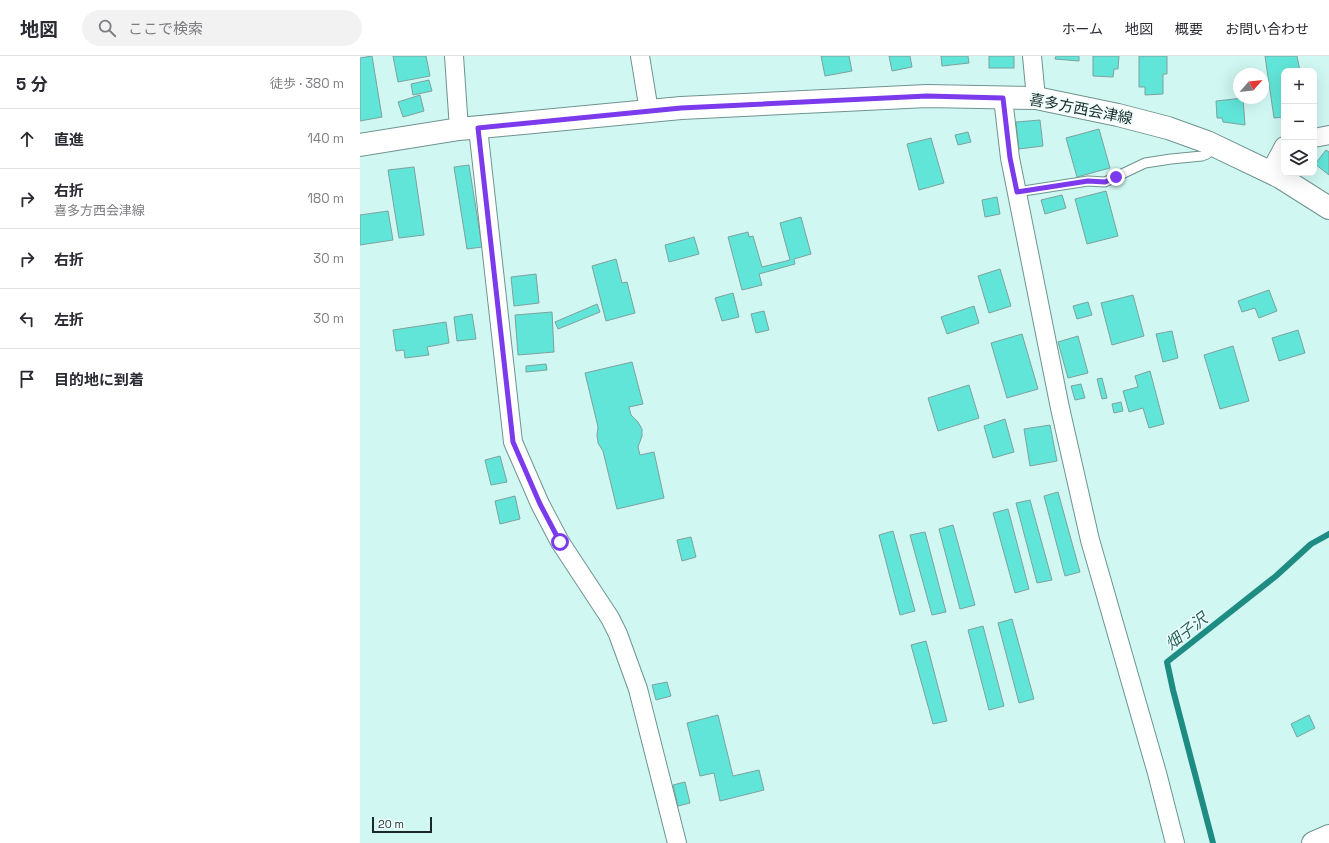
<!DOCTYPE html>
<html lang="ja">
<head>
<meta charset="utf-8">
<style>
	:root { --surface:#fff; --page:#f2f2f3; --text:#2b2b33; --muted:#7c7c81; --line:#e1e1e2 }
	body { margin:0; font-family:"Space Grotesk","Noto Sans JP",sans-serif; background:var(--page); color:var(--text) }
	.controls { position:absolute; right:12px; top:12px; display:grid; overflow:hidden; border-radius:8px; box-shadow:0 4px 16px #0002 }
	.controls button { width:36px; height:36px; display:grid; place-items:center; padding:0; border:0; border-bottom:1px solid var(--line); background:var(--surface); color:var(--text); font:20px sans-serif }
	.compass { position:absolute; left:873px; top:12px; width:36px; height:36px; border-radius:50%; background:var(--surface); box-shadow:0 4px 16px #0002; rotate:63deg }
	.scale { position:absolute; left:12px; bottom:10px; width:60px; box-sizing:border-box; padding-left:4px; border:2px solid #1a2927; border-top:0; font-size:11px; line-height:14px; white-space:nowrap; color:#1a2927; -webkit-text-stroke:3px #effffd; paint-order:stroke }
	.stop { position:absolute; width:12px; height:12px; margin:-9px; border:3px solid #7c3aed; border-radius:50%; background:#fff }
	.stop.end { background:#7c3aed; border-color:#fff; box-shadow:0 1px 4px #0008 }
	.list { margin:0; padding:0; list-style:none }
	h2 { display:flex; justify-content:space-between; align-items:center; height:52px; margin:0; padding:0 16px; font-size:17px }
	h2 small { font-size:13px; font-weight:400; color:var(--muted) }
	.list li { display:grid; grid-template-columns:26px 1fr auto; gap:12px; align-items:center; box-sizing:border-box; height:60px; padding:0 16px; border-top:1px solid var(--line) }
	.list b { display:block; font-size:15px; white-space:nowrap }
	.list p { margin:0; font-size:13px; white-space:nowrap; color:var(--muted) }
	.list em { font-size:13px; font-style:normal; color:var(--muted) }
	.icon { flex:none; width:22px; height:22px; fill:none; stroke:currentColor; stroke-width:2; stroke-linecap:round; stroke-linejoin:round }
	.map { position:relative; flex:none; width:969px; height:787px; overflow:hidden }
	header { display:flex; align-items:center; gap:24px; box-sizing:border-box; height:56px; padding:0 20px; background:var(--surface); border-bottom:1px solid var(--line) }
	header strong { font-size:19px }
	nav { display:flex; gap:22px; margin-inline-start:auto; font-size:14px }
	.search { width:280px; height:36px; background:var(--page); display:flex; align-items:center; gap:10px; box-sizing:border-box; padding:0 14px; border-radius:22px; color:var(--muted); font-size:15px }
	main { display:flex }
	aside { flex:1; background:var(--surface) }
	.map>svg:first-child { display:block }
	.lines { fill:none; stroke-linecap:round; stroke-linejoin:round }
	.stream { stroke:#1e8c83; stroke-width:6 }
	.building { fill:#61e5d8; stroke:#7da29e }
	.lane-casing { stroke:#6f948f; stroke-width:11 }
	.street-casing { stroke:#6f948f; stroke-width:20 }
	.secondary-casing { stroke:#6f948f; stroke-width:24 }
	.primary-casing { stroke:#6f948f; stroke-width:24 }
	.lane { stroke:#fff; stroke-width:9 }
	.street { stroke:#fff; stroke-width:18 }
	.secondary { stroke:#fff; stroke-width:22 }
	.primary { stroke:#fff; stroke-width:22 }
	.route { stroke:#7c3aed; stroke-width:5 }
	.labels { text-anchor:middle; stroke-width:3; stroke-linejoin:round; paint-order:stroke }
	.street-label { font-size:15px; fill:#1a2927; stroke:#effffd }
	.water-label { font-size:16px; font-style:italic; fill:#2b635d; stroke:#effffd }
</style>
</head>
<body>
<header>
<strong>地図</strong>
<div class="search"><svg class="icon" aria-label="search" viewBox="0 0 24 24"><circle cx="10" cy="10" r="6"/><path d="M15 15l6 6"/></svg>ここで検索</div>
<nav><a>ホーム</a><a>地図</a><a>概要</a><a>お問い合わせ</a></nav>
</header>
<main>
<aside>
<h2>5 分<small>徒歩 · 380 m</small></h2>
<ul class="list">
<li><svg class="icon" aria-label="ahead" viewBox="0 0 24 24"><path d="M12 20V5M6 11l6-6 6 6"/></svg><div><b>直進</b></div><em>140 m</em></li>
<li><svg class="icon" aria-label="right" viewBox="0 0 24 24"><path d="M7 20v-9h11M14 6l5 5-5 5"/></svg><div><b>右折</b><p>喜多方西会津線</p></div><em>180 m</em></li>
<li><svg class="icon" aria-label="right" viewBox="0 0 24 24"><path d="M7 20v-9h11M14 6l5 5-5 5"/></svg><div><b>右折</b></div><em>30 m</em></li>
<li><svg class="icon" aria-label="left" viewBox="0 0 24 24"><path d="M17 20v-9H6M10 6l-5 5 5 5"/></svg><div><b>左折</b></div><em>30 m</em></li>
<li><svg class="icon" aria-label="arrive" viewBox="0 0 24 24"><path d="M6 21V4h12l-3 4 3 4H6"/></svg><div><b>目的地に到着</b></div></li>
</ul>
</aside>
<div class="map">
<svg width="969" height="787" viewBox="0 0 969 787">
	<rect width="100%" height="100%" fill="#d0f7f2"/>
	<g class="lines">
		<!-- stream -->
		<polyline class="stream" points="853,787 813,634 807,606 916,520 951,488 969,478"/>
	</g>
	<!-- building -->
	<g class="building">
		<polygon points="12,0 22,61 0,65 0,2"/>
		<polygon points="33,0 66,0 70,20 38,26"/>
		<polygon points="461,0 489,0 492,15 465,20"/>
		<polygon points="529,0 550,0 552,11 532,15"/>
		<polygon points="581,0 608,0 609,7 582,10"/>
		<rect x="629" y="0" width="25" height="12"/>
		<polygon points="696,0 719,0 719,5 695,3"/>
		<polygon points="733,0 759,0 758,13 754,13 753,21 733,20"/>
		<polygon points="779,0 807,0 807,18 803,18 803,38 785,39 785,31 779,31"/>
		<polygon points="905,0 937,0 940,15 924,15 924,61 914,62"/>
		<polygon points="69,24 72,35 53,39 51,28"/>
		<polygon points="60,39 64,55 43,61 38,46"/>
		<polygon points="883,42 885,69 863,66 862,62 857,62 856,45"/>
		<polygon points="680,64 683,90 659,93 656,66"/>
		<polygon points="739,73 750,112 717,121 706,82"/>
		<polygon points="608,76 611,86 598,89 595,79"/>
		<polygon points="571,82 584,127 559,134 547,88"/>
		<polygon points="966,94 969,96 969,119 955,108"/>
		<polygon points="109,109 122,191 107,193 94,111"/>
		<polygon points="54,111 64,179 39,182 28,114"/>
		<polygon points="746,135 758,180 727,188 715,143"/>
		<polygon points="702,139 706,152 685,158 681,144"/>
		<polygon points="637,141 640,158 625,161 622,144"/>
		<polygon points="28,155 33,184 0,189 0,159"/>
		<polygon points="441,161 451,198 434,203 435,208 399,218 402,229 382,234 368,181 388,176 389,181 393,180 402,211 430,204 420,167"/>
		<polygon points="334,181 339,198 309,206 305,189"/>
		<polygon points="256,203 262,227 267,226 275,257 246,265 232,210"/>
		<polygon points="640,213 651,250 629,257 618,220"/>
		<polygon points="176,218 179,247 154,250 151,221"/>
		<polygon points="909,234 917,255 899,262 895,252 882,256 878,245"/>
		<polygon points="373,237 379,261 362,265 355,242"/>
		<polygon points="773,239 784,280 752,289 741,247"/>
		<polygon points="728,246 732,259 717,263 713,250"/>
		<polygon points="237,248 240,256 198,273 195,266"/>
		<polygon points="614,250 619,267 587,278 581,261"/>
		<polygon points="404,255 409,274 396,277 391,258"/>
		<polygon points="192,256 194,296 158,299 155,259"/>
		<polygon points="112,258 116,283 97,285 94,261"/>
		<polygon points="86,266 89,287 67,291 69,299 45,302 44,294 36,295 33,274"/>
		<polygon points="938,274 945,297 919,305 912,282"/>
		<polygon points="812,275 818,302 803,306 796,278"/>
		<polygon points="662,278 678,333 647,342 631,287"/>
		<polygon points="718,280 728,317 708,322 698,286"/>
		<polygon points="873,290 889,345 860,353 844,299"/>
		<polygon points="272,306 283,348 269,351 271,359 278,366 282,373 282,380 278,391 280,399 294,396 304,442 257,453 243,395 238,387 237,379 238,371 225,317"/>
		<polygon points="186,308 187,314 166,316 166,310"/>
		<polygon points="790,315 804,368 789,372 783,352 769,356 763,335 778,331 775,320"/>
		<polygon points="742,322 747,342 742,343 737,323"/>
		<polygon points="721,328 725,342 715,344 711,330"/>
		<polygon points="609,329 619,362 578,375 568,342"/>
		<polygon points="761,346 763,355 754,357 752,348"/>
		<polygon points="645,363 654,396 633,402 624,370"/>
		<polygon points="690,369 697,405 670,410 664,373"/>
		<polygon points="140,400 147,426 131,429 125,404"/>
		<polygon points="698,436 720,516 705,520 684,440"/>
		<polygon points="155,440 160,463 140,468 135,445"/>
		<polygon points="670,444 692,524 677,527 656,447"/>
		<polygon points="648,453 669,533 655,537 633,457"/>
		<polygon points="593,469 615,549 600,553 579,473"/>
		<polygon points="533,475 555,555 540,559 519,479"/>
		<polygon points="565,476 586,556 572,559 550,479"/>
		<polygon points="331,481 336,501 322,505 317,484"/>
		<polygon points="652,563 674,643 659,647 638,567"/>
		<polygon points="623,570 644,650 629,654 608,574"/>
		<polygon points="566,585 587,665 573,668 551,589"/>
		<polygon points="307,626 311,640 296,644 292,629"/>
		<polygon points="358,659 373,720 399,714 404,734 360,745 354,717 340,720 327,667"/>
		<polygon points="949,659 955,672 937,681 931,668"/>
		<polygon points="325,726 330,747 318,750 313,729"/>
	</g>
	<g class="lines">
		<!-- lane casing -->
		<g class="lane-casing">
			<polyline id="lane" points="657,136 728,125 745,126 785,107 811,103 842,100 847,98 854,90"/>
		</g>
		<!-- street casing -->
		<g class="street-casing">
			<g id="street">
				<polyline points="94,0 99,73"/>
				<polyline points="280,0 289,55"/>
				<polyline points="672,0 676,42"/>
				<polyline points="643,42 650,102 700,352 730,484 797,717 815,787"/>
				<polyline points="118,72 153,386 180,448 200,486 250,562 258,578 278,633 317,787"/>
				<polyline points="954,82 969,79"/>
				<polyline points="910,116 924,90"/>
			</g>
		</g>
		<!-- secondary casing -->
		<g class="secondary-casing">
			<polyline id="secondary" points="953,787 969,780"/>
		</g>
		<!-- primary casing -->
		<g class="primary-casing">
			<polyline id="primary" points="0,89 99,73 321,52 567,40 676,42 758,59 808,72 847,86 920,121 969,152"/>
		</g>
		<!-- lane -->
		<use href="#lane" class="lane"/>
		<!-- street -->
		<use href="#street" class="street"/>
		<!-- secondary -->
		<use href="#secondary" class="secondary"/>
		<!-- primary -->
		<use href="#primary" class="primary"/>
	</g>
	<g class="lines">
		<!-- route -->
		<polyline class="route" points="200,486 180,448 153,386 118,72 321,52 567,40 643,42 650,102 657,136 728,125 745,126 756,121"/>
	</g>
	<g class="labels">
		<!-- street labels -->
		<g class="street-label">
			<text transform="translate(721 53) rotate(11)" y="5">喜多方西会津線</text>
		</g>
		<!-- water labels -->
		<g class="water-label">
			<text transform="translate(826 575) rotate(-38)" y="6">畑子沢</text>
		</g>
	</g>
</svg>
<div class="controls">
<button>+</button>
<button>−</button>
<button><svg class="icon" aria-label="layers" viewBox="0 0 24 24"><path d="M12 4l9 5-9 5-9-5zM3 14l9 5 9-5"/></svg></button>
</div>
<svg class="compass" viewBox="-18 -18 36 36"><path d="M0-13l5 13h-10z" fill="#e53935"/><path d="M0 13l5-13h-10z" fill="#7c7c81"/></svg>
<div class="scale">20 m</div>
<div class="stop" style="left:200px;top:486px"></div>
<div class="stop end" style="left:756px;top:121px"></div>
</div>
</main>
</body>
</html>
